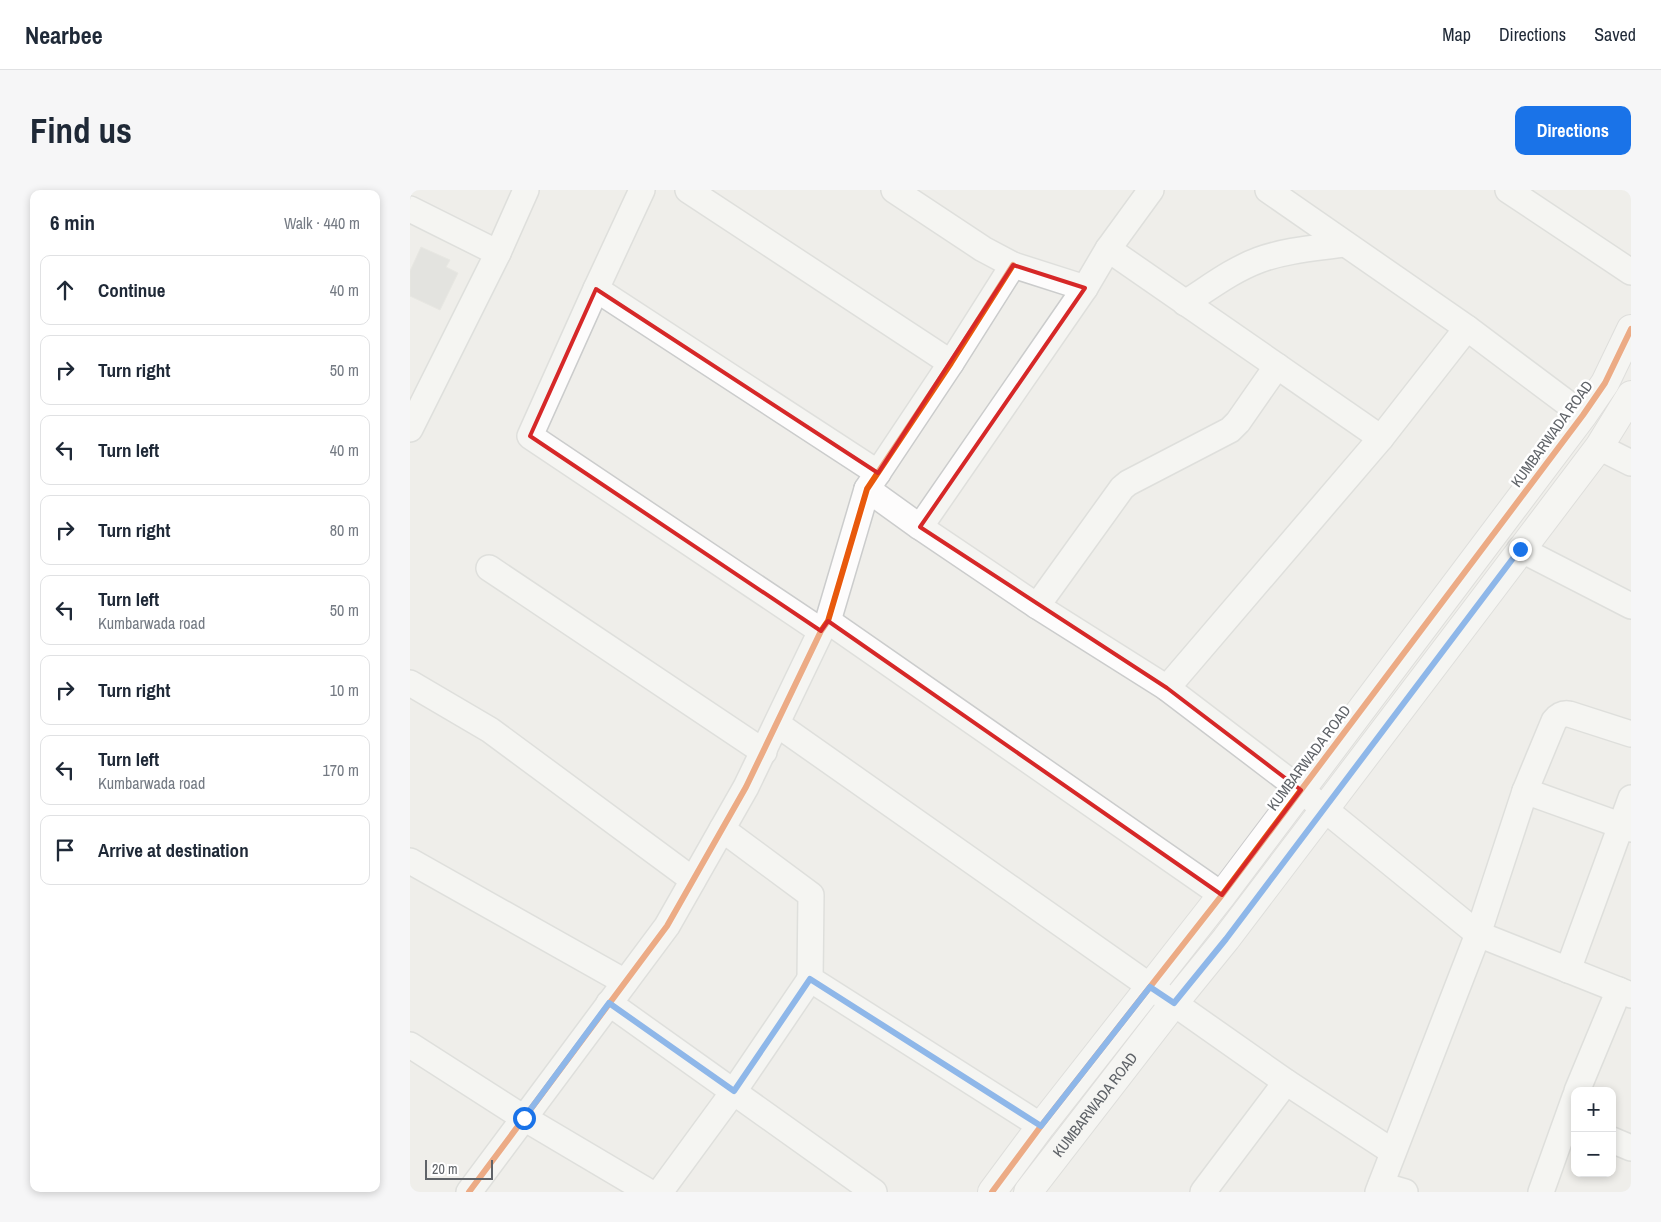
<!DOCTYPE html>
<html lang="en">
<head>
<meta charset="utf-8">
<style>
	:root { --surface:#fff; --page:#f6f6f7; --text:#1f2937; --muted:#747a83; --line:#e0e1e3; --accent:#1a73e8 }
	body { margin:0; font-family:"Archivo Narrow",sans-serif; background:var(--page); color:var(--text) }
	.controls { position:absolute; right:15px; bottom:15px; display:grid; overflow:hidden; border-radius:10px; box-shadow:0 2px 8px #0003 }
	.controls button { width:45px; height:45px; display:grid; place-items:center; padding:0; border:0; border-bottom:1px solid var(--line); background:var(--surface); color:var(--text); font:25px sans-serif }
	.scale { position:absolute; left:15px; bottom:12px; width:68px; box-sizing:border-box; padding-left:5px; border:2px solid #5f6368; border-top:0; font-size:14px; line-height:18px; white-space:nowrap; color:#5f6368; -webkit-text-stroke:4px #fff; paint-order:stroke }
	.stop { position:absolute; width:15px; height:15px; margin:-11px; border:4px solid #1a73e8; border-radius:50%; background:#fff }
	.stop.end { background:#1a73e8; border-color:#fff; box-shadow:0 1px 5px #0008 }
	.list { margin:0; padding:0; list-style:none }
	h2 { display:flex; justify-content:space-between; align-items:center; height:65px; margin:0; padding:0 20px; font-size:21px }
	h2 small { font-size:16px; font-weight:400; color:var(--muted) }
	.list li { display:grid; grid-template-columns:32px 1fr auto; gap:15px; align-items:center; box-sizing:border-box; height:70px; margin:0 10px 10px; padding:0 10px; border:1px solid var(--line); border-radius:10px }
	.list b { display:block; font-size:19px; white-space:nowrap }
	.list p { margin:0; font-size:16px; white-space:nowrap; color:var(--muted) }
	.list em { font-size:16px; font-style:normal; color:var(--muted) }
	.icon { flex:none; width:28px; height:28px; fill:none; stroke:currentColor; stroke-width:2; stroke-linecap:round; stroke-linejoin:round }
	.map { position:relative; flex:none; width:1221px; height:1002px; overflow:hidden; border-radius:10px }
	header { display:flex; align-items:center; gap:30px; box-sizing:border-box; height:70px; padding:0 25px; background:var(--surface); border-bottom:1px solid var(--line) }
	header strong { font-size:24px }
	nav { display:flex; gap:28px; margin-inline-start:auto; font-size:18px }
	.intro { display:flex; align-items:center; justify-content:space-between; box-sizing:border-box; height:120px; padding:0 30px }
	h1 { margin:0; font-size:35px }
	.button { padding:12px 22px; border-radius:10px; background:var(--accent); color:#fff; font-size:18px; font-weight:700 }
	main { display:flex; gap:30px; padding:0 30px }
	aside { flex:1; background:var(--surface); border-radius:10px; box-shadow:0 2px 8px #0003 }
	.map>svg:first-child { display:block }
	.building { fill:#d6d5d3; stroke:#deddd9 }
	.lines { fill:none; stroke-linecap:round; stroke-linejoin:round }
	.street-casing { stroke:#cbcccc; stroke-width:28 }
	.secondary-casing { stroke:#cacacb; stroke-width:30 }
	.street { stroke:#fdfcfc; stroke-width:25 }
	.secondary { stroke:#fdfcfc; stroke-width:28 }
	.cycleway-casing { stroke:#fff; stroke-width:9 }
	.cycleway { stroke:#e8590c; stroke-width:6 }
	.route { stroke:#1a73e8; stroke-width:6 }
	.marked { fill:none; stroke:#d62828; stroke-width:4; stroke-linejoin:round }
	.labels { text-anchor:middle; stroke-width:5; stroke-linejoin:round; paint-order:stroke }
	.street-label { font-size:15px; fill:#5f6368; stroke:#fff }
</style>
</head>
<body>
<header>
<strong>Nearbee</strong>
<nav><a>Map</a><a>Directions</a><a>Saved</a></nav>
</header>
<div class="intro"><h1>Find us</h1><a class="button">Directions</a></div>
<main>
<aside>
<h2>6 min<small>Walk · 440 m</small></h2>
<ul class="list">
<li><svg class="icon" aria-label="ahead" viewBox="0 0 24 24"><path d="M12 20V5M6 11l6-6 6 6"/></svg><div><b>Continue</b></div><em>40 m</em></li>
<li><svg class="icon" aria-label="right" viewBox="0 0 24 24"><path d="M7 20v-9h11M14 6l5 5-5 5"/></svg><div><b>Turn right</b></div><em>50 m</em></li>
<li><svg class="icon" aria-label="left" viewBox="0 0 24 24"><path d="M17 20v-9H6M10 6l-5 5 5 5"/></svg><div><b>Turn left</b></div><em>40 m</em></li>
<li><svg class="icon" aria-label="right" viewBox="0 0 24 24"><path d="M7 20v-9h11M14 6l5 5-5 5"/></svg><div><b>Turn right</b></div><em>80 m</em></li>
<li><svg class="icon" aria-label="left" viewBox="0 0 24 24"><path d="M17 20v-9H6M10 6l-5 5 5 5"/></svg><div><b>Turn left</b><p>Kumbarwada road</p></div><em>50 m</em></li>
<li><svg class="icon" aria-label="right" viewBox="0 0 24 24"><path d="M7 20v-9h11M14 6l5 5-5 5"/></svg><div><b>Turn right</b></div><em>10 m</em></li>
<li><svg class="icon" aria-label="left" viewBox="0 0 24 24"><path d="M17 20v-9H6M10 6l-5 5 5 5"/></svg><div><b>Turn left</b><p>Kumbarwada road</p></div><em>170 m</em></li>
<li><svg class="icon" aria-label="arrive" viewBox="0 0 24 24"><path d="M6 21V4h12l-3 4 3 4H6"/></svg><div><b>Arrive at destination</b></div></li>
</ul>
</aside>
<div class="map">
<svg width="1221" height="1002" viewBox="0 0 1221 1002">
	<rect width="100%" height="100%" fill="#efeeea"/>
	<!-- building -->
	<polygon class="building" points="11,57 40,70 36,77 48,83 30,120 0,106 0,81"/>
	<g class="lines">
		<!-- street casing -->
		<g class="street-casing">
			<g id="street">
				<polyline points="232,0 186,99 120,246 411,441"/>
				<polyline points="278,0 541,173"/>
				<polyline points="484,0 573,59 603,75 675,98"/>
				<polyline points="858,0 1057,138 1173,225"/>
				<polyline points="1098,0 1221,82"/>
				<polyline points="0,19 88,63"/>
				<polyline points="698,59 971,248"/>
				<polyline points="186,99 468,283"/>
				<path d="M775 113C799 98 822 80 849 70 876 60 907 58 935 54"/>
				<polyline points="0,239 88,63 116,0"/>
				<polyline points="1189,257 1221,273"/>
				<polyline points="457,299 510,337 627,416 757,498 891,600 1068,744 1221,805"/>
				<polyline points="510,337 675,98 698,59 741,0"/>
				<polyline points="1110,359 1221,416"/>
				<polyline points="79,378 354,562"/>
				<polyline points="627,416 712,298 718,293 820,240 828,232 867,176"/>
				<polyline points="418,431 812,705"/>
				<polyline points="0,493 80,540 283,690"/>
				<polyline points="757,498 971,248 1057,138"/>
				<polyline points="367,534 876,892 983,962"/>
				<polyline points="1115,601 1221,639"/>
				<polyline points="312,639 401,705 400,789 631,936"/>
				<polyline points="0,671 215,792"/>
				<polyline points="1158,780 1221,608"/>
				<polyline points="199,813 464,1002"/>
				<polyline points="0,855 114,928 239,1002"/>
				<polyline points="1167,901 1209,800"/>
				<polyline points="1202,950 1221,958"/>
				<polyline points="971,995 995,1002"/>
				<polyline points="59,1002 257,736 336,597 411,441 418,431 457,299 541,173 603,75"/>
				<polyline points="250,1002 324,901 400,789"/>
				<polyline points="793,1002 876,892"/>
				<path d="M968 1002 1068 744 1115 601 1144 531C1148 526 1152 523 1159 524L1221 544"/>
				<polyline points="1131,1002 1165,907"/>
			</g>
		</g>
		<!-- secondary casing -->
		<g class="secondary-casing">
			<g id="secondary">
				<polyline points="582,1002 631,936 812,705 1173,225 1195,193 1221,139"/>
				<path id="s1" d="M618 1002 764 813 816 749 1071 413 1189 257 1221 205"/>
			</g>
		</g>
		<!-- street -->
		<use href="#street" class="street"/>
		<!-- secondary -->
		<use href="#secondary" class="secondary"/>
		<!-- cycleway casing -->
		<g class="cycleway-casing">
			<g id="cycleway">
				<polyline points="59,1002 257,736 336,597 411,441 418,431 457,299 541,173 603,75"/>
				<polyline points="582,1002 631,936 812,705 1173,225 1195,193 1221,139"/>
			</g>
		</g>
		<!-- cycleway -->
		<use href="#cycleway" class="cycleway"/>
	</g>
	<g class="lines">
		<!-- route -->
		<polyline class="route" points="114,928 199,813 324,901 400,789 631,936 740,797 764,813 816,749 1110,359"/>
	</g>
	<!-- marked area -->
	<path d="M0 0H1221V1002H0ZM603 75 675 98 510 337 757 498 891 600 812 705 418 431 411 441 120 246 186 99 468 283Z" fill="#efeeea" fill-opacity=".55" fill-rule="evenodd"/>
	<path class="marked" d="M603 75 675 98 510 337 757 498 891 600 812 705 418 431 411 441 120 246 186 99 468 283Z"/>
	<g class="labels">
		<!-- street labels -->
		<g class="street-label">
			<text transform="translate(1142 244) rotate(-54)" y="5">KUMBARWADA ROAD</text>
			<text transform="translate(899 568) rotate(-53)" y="5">KUMBARWADA ROAD</text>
			<text dy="5" stroke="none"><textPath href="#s1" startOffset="110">KUMBARWADA ROAD</textPath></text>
		</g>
	</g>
</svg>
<div class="controls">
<button>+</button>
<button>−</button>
</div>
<div class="scale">20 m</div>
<div class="stop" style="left:114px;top:928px"></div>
<div class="stop end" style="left:1110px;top:359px"></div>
</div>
</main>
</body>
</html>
